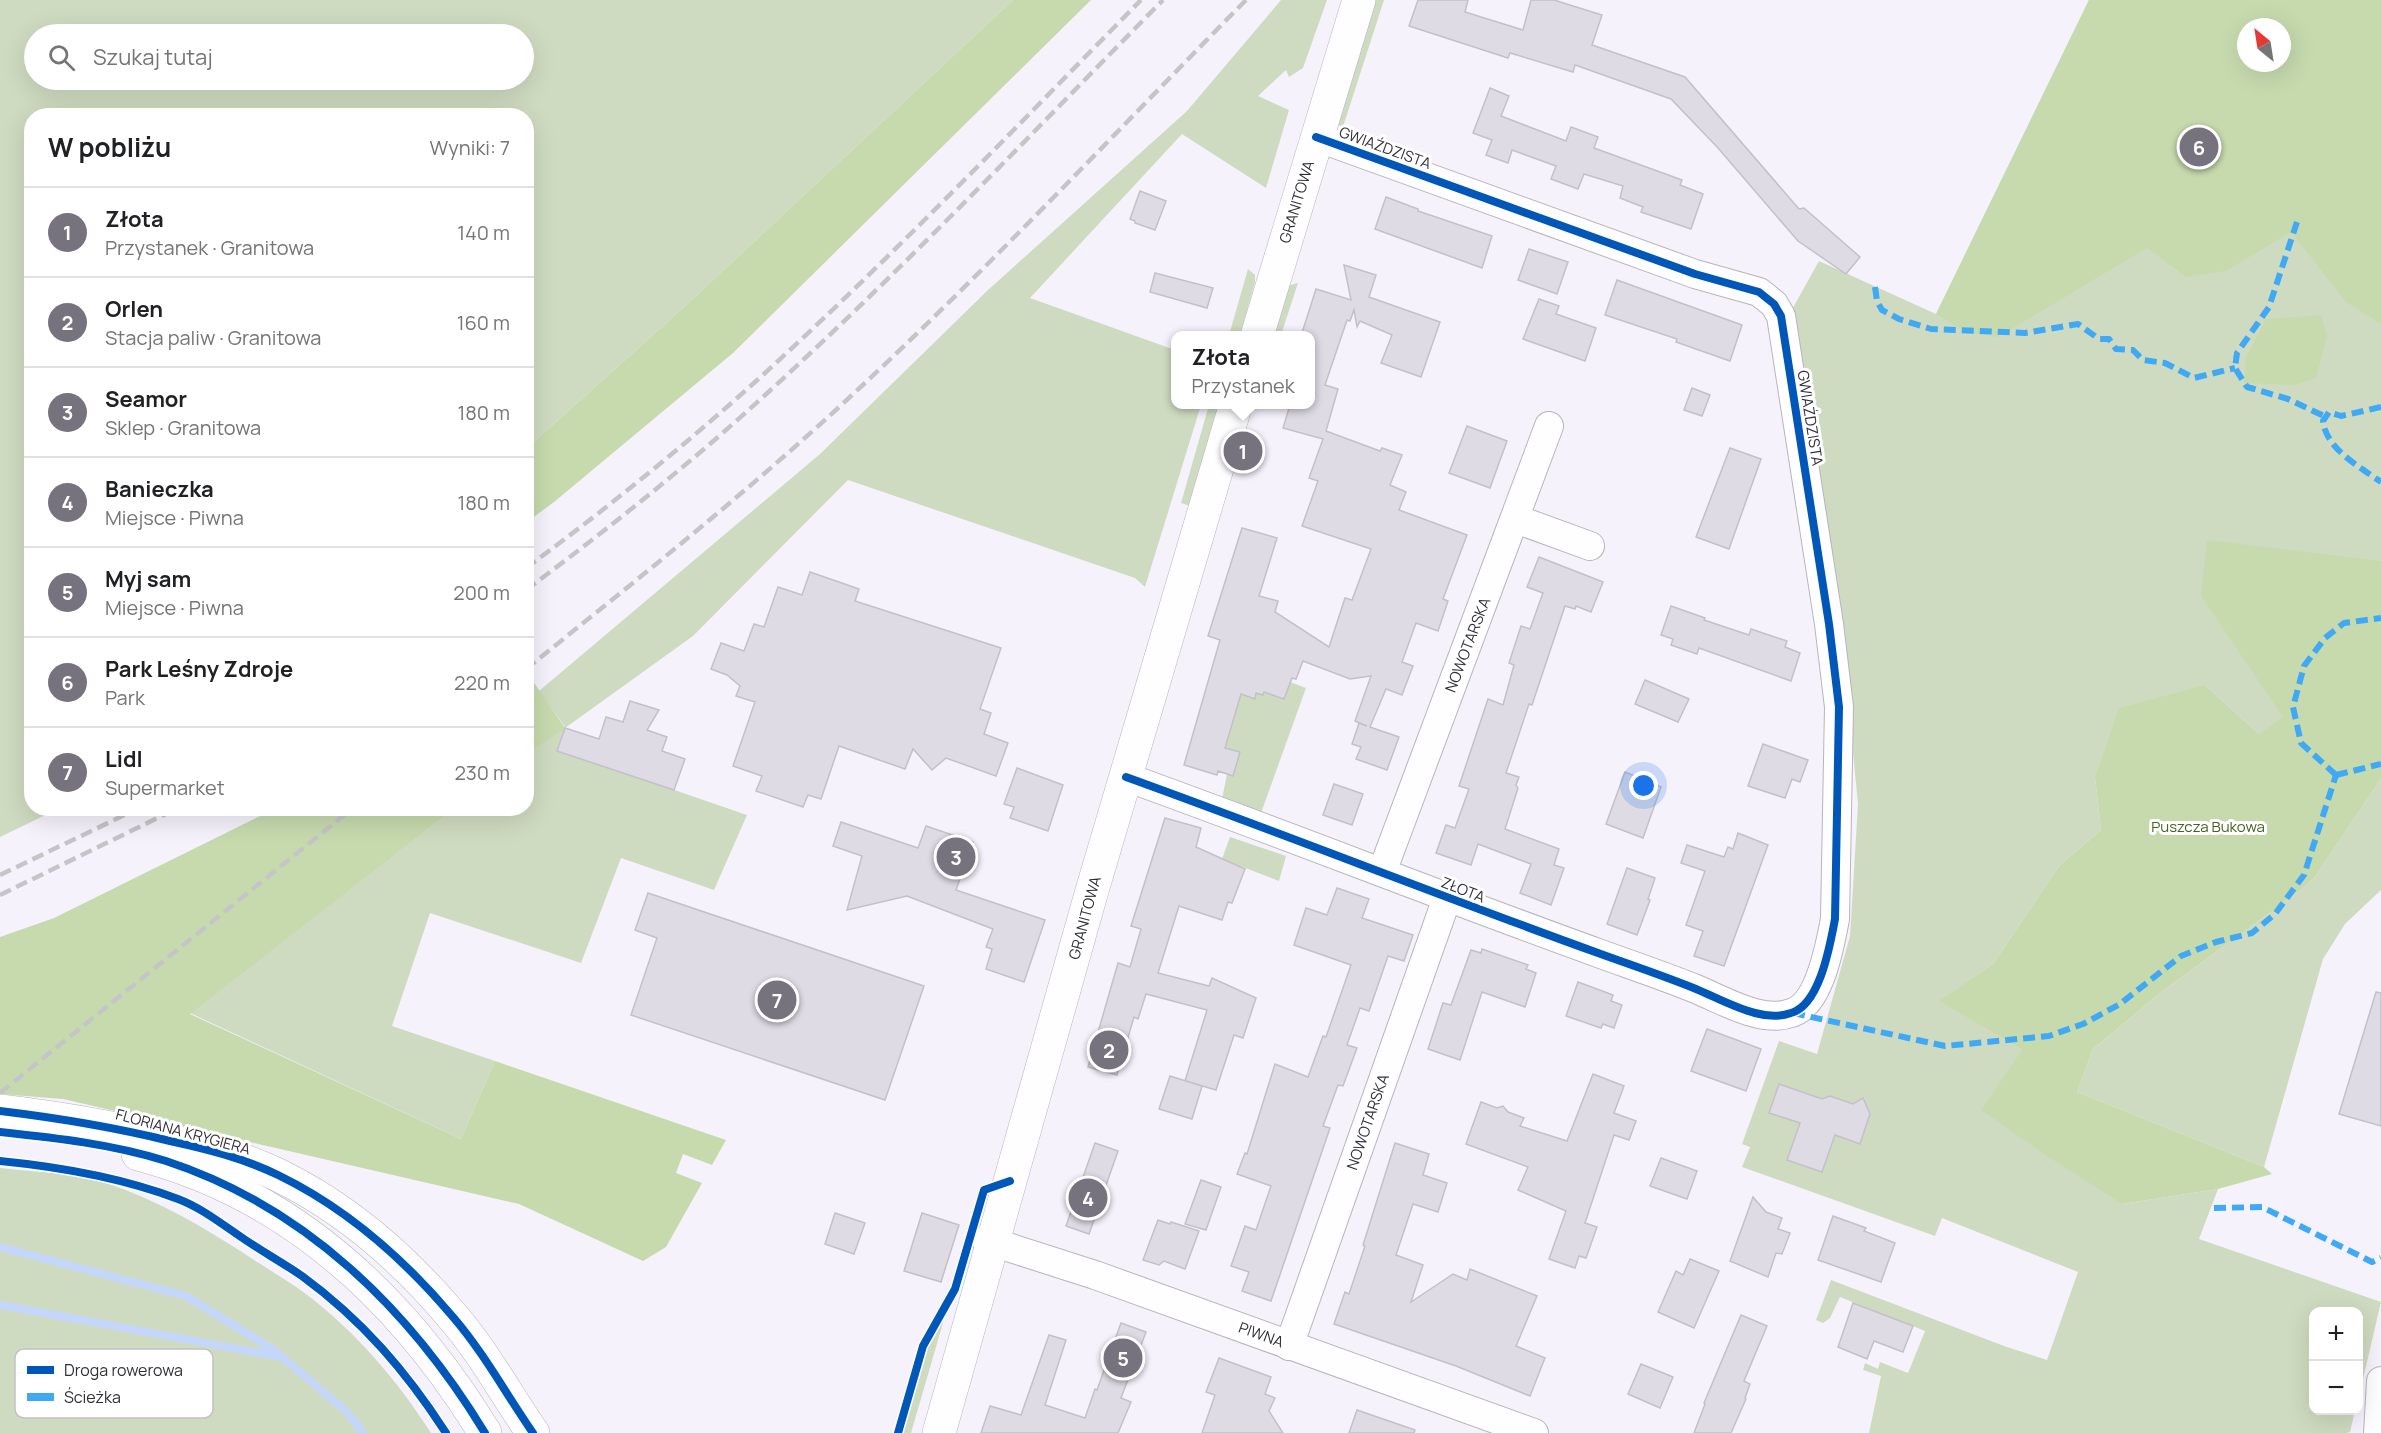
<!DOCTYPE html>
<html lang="pl">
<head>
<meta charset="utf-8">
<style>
	:root { --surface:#fff; --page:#f2f2f2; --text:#202124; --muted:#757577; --line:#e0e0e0; --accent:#77737e }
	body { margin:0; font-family:Manrope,sans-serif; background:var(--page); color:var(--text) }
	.controls { position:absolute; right:18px; bottom:18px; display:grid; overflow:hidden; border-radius:12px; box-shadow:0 6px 24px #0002 }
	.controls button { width:54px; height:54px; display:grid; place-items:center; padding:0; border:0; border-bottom:2px solid var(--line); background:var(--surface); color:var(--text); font:30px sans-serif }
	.compass { position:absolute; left:2237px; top:18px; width:54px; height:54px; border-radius:50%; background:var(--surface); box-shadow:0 6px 24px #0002; rotate:330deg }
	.you { position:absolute; left:1644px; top:786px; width:21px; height:21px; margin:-15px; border:4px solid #fff; border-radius:50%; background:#1a73e8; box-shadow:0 0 0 9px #1a73e833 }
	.badge { display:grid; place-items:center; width:39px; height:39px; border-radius:50%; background:var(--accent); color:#fff; font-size:20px; font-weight:700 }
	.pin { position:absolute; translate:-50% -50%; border:3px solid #fff; box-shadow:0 2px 6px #0006 }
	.popup { position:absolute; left:1171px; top:331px; width:144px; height:78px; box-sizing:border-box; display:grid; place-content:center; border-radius:12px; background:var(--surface); filter:drop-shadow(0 2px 4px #0005); font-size:20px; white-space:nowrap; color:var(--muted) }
	.popup b { font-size:22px; color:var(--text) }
	.popup::after { content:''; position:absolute; left:50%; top:100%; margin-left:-12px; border:12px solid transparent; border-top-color:var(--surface) }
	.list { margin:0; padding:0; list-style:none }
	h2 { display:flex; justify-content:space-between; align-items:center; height:78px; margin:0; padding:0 24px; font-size:26px }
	h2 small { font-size:20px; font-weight:400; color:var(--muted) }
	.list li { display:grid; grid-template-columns:39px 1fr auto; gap:18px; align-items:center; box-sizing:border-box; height:90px; padding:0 24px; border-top:2px solid var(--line) }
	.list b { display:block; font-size:22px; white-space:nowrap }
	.list p { margin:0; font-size:20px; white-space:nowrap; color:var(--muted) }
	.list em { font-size:20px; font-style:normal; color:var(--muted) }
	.icon { flex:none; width:33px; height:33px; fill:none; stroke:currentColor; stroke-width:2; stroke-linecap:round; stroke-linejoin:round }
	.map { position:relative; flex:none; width:2381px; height:1433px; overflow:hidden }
	.search { position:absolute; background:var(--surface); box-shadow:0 6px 24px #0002; left:24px; top:24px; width:510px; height:66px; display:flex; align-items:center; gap:15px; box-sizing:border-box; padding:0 21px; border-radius:33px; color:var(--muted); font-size:22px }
	.panel { position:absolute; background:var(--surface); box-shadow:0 6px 24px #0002; left:24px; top:108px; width:510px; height:708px; border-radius:24px }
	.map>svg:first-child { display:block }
	.green { fill:#cfdbc0; fill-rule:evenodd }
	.forest { fill:#c7daae; fill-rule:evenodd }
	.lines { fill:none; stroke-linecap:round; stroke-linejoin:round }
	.stream { stroke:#c4d7fb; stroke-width:8 }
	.building { fill:#dedbe5; stroke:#c4c0ca; stroke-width:1.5 }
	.street-casing { stroke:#b7b4bd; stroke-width:30 }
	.secondary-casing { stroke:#b7b4bd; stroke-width:34 }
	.primary-casing { stroke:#b7b4bd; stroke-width:34 }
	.street { stroke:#fefdff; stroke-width:28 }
	.secondary { stroke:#fefdff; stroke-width:33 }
	.primary { stroke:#fefdff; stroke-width:33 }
	.rail { stroke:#c5c5c7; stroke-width:4.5; stroke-dasharray:12 6; stroke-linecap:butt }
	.quiet { stroke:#3fa9f5; stroke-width:6; stroke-dasharray:12 6; stroke-linecap:butt }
	.cycleway-casing { stroke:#fff; stroke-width:11 }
	.cycleway { stroke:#0057b8; stroke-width:8 }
	.labels { text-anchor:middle; stroke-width:6; stroke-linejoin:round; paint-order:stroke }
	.street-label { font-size:15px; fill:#332f3a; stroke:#fff }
	.park-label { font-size:15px; fill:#496023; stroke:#fff }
	.key { fill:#fff; stroke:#c2c1c4; stroke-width:1.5 }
	.key-label { font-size:16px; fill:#332f3a }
</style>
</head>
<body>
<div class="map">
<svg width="2381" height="1433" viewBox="0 0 2381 1433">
	<rect width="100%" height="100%" fill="#f5f2fc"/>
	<!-- green -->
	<g class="green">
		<path d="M0 0H1013L683 308 527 448 526 116H32V808L58 809 0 837ZM34 34H524V80H34Z"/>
		<polygon points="1281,0 1327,0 1303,68 1289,77 1286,70 1258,96 1289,110 1266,188 1182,134 1030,298 1175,350 1176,404 1201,405 1145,587 1135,578 848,480 693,636 565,728 558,750 747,815 714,890 621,858 581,963 430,913 392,1026 495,1061 461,1139 190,1013 454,809 526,808 527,754 565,727 539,691 820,454 988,290 1187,111"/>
		<polygon points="1375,0 1384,0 1342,130 1336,120"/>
		<path d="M2089 0H2381V767L2259 734 2205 685 2095 778 2101 830 2059 866 1993 964 1940 1001 2022 1050 2122 1204 2218 1189 2199 1239 2381 1302 2359 1396 2358 1312H2314V1410L2355 1411 2350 1432 2347 1433H1869L1881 1376 1863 1370 1865 1363 1878 1369 1880 1362 1908 1373 1925 1331 1840 1297 1830 1318 1823 1323 1816 1320 1831 1280 2004 1346 2047 1360 2078 1272 1942 1218 1935 1236 1742 1167 1750 1147 1742 1144 1779 1041 1817 1054 1850 936 1858 804 1846 681 1790 313 1819 261 1936 314ZM2246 27H2282V63H2246Z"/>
		<polygon points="1248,269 1255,275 1255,282 1240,335 1229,335"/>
		<polygon points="1298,283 1281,335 1272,336 1287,286"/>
		<polygon points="1209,405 1220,405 1190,506 1181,503"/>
		<polygon points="1290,682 1306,688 1261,813 1222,799 1227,774 1224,750 1241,694 1254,699 1256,693 1262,695 1264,692 1284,699"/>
		<polygon points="2381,779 2381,890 2345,924 2323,959 2264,1167 2077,1092 2093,1049 2160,993 2301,890 2315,877"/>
		<polygon points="1230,837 1286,856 1279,881 1222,859"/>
		<path d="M0 1168C37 1172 77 1173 112 1185 161 1202 203 1227 245 1254 266 1268 287 1280 306 1294 356 1332 398 1381 431 1433H0Z"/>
		<polygon points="945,1316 911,1433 903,1433 928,1344"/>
	</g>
	<!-- forest -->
	<g class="forest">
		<polygon points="1013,0 1091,0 733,353 554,502 527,522 527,448 683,308"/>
		<path d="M2089 0H2381V324L2346 302 2291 232 2226 271 2186 277 2147 248 1998 337 1965 332 1936 314ZM2246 27H2282V63H2246Z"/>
		<polygon points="2321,315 2327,336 2316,378 2295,385 2244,383 2246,357 2266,319"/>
		<polygon points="2207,540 2381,561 2381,779 2315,877 2301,890 2160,993 2093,1049 2077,1092 2264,1167 2272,1174 2218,1189 2122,1204 2044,1154 1981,1110 2022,1050 1939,1001 1993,964 2059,866 2101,830 2095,778 2119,708 2205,685 2259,734 2283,717 2201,596"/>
		<polygon points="526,671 565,728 527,754 526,754"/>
		<polygon points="274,809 454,809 190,1014 461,1139 495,1061 726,1140 712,1165 683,1154 676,1173 702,1183 666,1247 643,1261 519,1204 63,1099 0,1094 0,937 54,918"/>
	</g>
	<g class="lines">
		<!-- stream -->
		<g class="stream">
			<polyline points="0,1247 186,1296 274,1350 347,1412 363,1433"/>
			<polyline points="0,1305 282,1357"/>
		</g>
	</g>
	<!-- building -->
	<g class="building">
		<polygon points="1418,0 1468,0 1465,12 1523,30 1531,0 1554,0 1602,15 1592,45 1685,77 1799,209 1804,208 1860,257 1846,274 1798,241 1718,148 1671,99 1575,65 1573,72 1510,53 1508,58 1409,26"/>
		<polygon points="1490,88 1509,96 1501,116 1566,141 1571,127 1598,137 1594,148 1682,180 1680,185 1703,194 1691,229 1641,212 1643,207 1620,198 1623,186 1584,174 1578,189 1551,179 1556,166 1512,150 1508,163 1486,155 1492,140 1473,133"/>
		<polygon points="1140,191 1166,201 1155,230 1135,223 1135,221 1130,219"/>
		<polygon points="1386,197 1418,209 1418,211 1492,236 1482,268 1375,229"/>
		<polygon points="1529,249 1568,262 1557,294 1518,280"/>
		<polygon points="1344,265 1376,275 1369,297 1440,322 1421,377 1381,363 1392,335 1360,321 1357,327 1354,310 1350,321 1347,320 1325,385 1338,389 1326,431 1380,451 1382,448 1402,455 1390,485 1406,492 1399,510 1467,535 1443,599 1448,601 1438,631 1416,623 1402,662 1413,666 1402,695 1386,689 1370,727 1399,737 1387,770 1356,759 1361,747 1352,744 1359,723 1367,726 1355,721 1371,676 1350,679 1303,661 1296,679 1292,678 1284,699 1264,692 1263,695 1256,693 1255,699 1241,694 1225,748 1240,752 1233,776 1218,771 1217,775 1184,765 1220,640 1208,636 1242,528 1277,538 1259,596 1278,601 1275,612 1329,647 1345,598 1352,600 1371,549 1302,526 1318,481 1309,478 1323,439 1283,428 1290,405 1311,405 1311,336 1301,336 1316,289 1351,300"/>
		<polygon points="1155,273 1213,288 1207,308 1150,292"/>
		<polygon points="1617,280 1742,325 1730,361 1676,342 1677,339 1605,315"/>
		<polygon points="1539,299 1559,306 1556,314 1596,328 1585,361 1523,339"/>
		<polygon points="1692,388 1710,395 1702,416 1684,410"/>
		<polygon points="1467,426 1507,441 1490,488 1449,473"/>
		<polygon points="1730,448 1761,459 1729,549 1696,537"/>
		<polygon points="1539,557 1603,582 1591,612 1576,606 1575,609 1565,606 1532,705 1529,704 1506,773 1519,777 1516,785 1518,788 1505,829 1559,849 1554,865 1564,868 1551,905 1520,893 1531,864 1478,844 1471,865 1436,853 1446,825 1455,828 1469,789 1459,786 1488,699 1503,705 1514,665 1509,663 1521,626 1530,629 1543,593 1527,587"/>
		<polygon points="810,572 859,589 855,601 1001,648 980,709 991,713 984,734 1008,743 996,776 946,758 932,770 913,749 905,769 839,746 821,799 808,795 803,807 756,791 762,776 733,766 755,702 736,696 740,686 727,675 711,669 721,643 744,651 754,624 764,627 778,587 802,595"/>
		<polygon points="1671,606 1705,618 1704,620 1749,635 1751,629 1787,641 1785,647 1800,653 1791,681 1699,648 1697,654 1671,645 1673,639 1661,635"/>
		<polygon points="1645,680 1689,699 1678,722 1635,704"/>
		<polygon points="630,701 659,710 647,730 667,737 662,751 685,759 674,790 557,751 565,728 599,739 606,717 623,722"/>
		<polygon points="1763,744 1808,760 1800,782 1792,779 1785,798 1748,786"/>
		<polygon points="1017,768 1063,785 1048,831 1010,818 1014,807 1004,804"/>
		<polygon points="1625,772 1661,787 1643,838 1606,824"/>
		<polygon points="1334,784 1363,794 1352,825 1323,815"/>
		<polygon points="1165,818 1201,828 1196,847 1245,869 1232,903 1228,902 1222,920 1179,906 1158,973 1209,986 1212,978 1256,998 1243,1038 1234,1035 1216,1090 1185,1081 1207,1010 1146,994 1138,1019 1134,1017 1117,1075 1088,1067 1118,963 1130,967 1141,929 1131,926"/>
		<polygon points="841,822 918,848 926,826 973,842 956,890 1045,920 1024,982 986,969 992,949 986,947 993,929 907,896 847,910 862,856 833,846"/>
		<polygon points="1738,833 1768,845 1724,966 1694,956 1703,931 1686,925 1705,871 1681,863 1687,845 1724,857 1728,847 1733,849"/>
		<polygon points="1627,868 1655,878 1648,899 1650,900 1637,935 1607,924"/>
		<polygon points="1337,888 1369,899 1362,918 1413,935 1404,961 1388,956 1369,1011 1360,1008 1347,1045 1357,1048 1343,1086 1338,1085 1323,1126 1330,1128 1271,1301 1242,1291 1249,1272 1231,1266 1245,1226 1256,1230 1271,1186 1237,1174 1245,1153 1247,1154 1275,1064 1308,1077 1323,1036 1326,1037 1351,965 1294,945 1306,908 1327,915"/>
		<polygon points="648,893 924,986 885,1100 631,1015 657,938 635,930"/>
		<polygon points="1482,949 1528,965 1526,969 1536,973 1525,1007 1482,992 1460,1060 1428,1049 1443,1003 1451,1005 1471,950 1481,953"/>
		<polygon points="1578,982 1613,995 1611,1001 1622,1005 1614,1028 1603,1024 1601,1028 1566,1016"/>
		<polygon points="2376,992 2381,993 2381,1126 2339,1114"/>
		<polygon points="1707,1029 1761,1049 1746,1091 1691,1071"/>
		<polygon points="1593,1074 1624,1086 1614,1113 1636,1121 1629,1140 1614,1135 1585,1223 1597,1227 1586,1258 1579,1256 1575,1268 1549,1259 1566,1211 1518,1190 1528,1167 1466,1144 1481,1102 1497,1108 1503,1106 1508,1112 1524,1118 1520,1126 1567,1141"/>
		<polygon points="1170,1076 1202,1086 1192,1119 1159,1109"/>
		<polygon points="1779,1084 1822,1099 1830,1096 1853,1104 1863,1098 1870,1114 1860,1144 1835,1135 1822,1172 1787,1160 1800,1123 1769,1113"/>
		<polygon points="1095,1143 1118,1151 1089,1234 1066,1226"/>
		<polygon points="1395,1143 1429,1154 1423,1175 1447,1183 1438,1212 1413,1204 1396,1255 1423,1265 1411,1302 1453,1274 1467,1280 1470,1269 1537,1296 1516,1346 1545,1358 1530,1396 1456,1366 1334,1324 1345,1292 1349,1294 1365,1246 1363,1245"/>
		<polygon points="1661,1158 1697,1171 1687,1199 1650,1186"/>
		<polygon points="1201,1180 1221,1187 1206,1230 1185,1224"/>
		<polygon points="1753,1197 1766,1212 1782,1218 1778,1229 1790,1233 1782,1254 1776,1253 1768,1277 1730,1261"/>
		<polygon points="835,1213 865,1223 854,1254 825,1244"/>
		<polygon points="922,1213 959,1225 941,1282 904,1271"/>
		<polygon points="1833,1216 1866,1228 1864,1231 1895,1243 1881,1282 1818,1260"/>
		<polygon points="1158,1220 1170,1224 1171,1222 1199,1231 1185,1269 1164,1261 1159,1265 1143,1260"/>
		<polygon points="1690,1259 1719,1271 1694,1328 1658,1312 1676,1271 1683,1275"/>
		<polygon points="1853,1303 1913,1326 1903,1352 1874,1341 1867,1359 1838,1347"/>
		<polygon points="1741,1315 1767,1326 1744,1381 1750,1384 1745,1398 1746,1399 1731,1433 1694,1433 1705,1404 1704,1403"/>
		<polygon points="1121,1323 1146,1332 1121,1398 1131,1402 1118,1433 981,1433 990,1406 1021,1415 1049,1335 1066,1340 1045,1405 1085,1418 1095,1389 1097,1390"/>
		<polygon points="1219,1358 1271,1377 1265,1394 1275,1398 1269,1411 1283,1433 1202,1433 1215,1395 1206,1392"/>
		<polygon points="1641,1364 1673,1377 1660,1408 1628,1394"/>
		<polygon points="1357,1410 1415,1430 1414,1433 1349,1433"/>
	</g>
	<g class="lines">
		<!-- street casing -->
		<g class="street-casing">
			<g id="street">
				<polyline points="1516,519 1590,546"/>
				<path d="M1126 777C1284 834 1440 896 1598 953 1631 965 1664 976 1696 989 1715 997 1735 1008 1755 1013 1766 1016 1780 1017 1791 1013 1820 1005 1830 945 1835 919L1839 707 1829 624 1781 316 1774 304 1759 292 1695 274 1316 137"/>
				<polyline points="1382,872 1549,426"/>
				<polyline points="986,1240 1095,1275 1534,1433"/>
				<polyline points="1289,1346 1447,898"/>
				<polyline points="2378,1433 2381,1381"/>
			</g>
		</g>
		<!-- secondary casing -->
		<g class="secondary-casing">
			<g id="secondary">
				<polyline points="1257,336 1359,0"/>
				<polyline points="939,1433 1091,894 1236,404"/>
			</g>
		</g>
		<!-- primary casing -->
		<g class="primary-casing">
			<g id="primary">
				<path d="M0 1111C58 1118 113 1127 170 1141 207 1149 243 1158 278 1175 346 1208 405 1260 453 1317 484 1353 506 1394 533 1433"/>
				<path d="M138 1154C292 1194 404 1301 485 1433"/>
			</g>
		</g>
		<!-- street -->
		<use href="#street" class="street"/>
		<!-- secondary -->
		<use href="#secondary" class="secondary"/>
		<!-- primary -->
		<use href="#primary" class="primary"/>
		<!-- rail -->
		<g class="rail">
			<path d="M526 568C609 507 689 442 765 373 895 254 1017 126 1141 0"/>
			<path d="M526 590C612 526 696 459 775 386 909 263 1035 130 1163 0"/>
			<path d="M526 669C628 587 730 506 826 419 972 286 1107 141 1246 0"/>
			<polyline points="0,875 139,808"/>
			<polyline points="0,895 178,808"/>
			<polyline points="0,1093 353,808"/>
		</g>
		<!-- quiet -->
		<g class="quiet">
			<polyline points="2297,222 2269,307 2237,353 2235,368 2247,387 2288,399 2324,416"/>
			<polyline points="1875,287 1877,301 1882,310 1899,319 1931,329 2025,333 2078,324 2099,339 2109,339 2116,349 2133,350 2143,360 2165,363 2194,378 2235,368"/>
			<path d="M2381 407 2341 416 2329 412 2323 421C2326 449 2360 467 2381 482"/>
			<polyline points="2336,775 2301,743 2293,707 2304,666 2325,638 2344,623 2381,618"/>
			<polyline points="2336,775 2381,764"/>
			<polyline points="1793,1013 1945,1046 2049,1036 2083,1024 2120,1004 2181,956 2216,942 2252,933 2275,914 2304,875 2336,775"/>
			<polyline points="2214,1208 2262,1207 2372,1262 2381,1258"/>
		</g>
		<!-- cycleway casing -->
		<g class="cycleway-casing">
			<g id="cycleway">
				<path d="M1126 777C1284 834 1440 896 1598 953 1631 965 1664 976 1696 989 1715 997 1735 1008 1755 1013 1766 1016 1780 1017 1791 1013 1820 1005 1830 945 1835 919L1839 707 1829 624 1781 316 1774 304 1759 292 1695 274 1316 137"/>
				<path d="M0 1111C58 1118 113 1127 170 1141 207 1149 243 1158 278 1175 346 1208 405 1260 453 1317 484 1353 506 1394 533 1433"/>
				<path d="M0 1132C56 1138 112 1144 166 1161 306 1207 410 1310 485 1433"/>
				<path d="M0 1161C61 1167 120 1177 178 1199 202 1208 223 1225 244 1239 263 1252 283 1263 302 1276 362 1320 406 1371 446 1433"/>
				<polyline points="898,1433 923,1346 955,1289 984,1190 1010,1181"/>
			</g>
		</g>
		<!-- cycleway -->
		<use href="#cycleway" class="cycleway"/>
	</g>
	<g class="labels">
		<!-- street labels -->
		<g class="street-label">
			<text transform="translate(1385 148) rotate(20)" y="5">GWIAŹDZISTA</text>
			<text transform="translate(1297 202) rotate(-73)" y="5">GRANITOWA</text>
			<text transform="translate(1810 418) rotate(81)" y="5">GWIAŹDZISTA</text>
			<text transform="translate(1468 645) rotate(-69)" y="5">NOWOTARSKA</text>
			<text transform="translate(1463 890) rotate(21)" y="5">ZŁOTA</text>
			<text transform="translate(1085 918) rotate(-75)" y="5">GRANITOWA</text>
			<text transform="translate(1368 1122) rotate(-71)" y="5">NOWOTARSKA</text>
			<text transform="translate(183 1132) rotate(15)" y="5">FLORIANA KRYGIERA</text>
			<text transform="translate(1261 1335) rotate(20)" y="5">PIWNA</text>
		</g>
		<!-- park labels -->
		<g class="park-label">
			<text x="2208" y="832">Puszcza Bukowa</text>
		</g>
	</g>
	<!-- legend -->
	<rect x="15" y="1349" width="198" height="69" rx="9" class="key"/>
	<rect x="27" y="1366" width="27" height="8" fill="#0057b8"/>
	<rect x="27" y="1393" width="27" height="8" fill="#3fa9f5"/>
	<g class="key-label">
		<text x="64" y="1376">Droga rowerowa</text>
		<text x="64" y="1403">Ścieżka</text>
	</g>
</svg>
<div class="controls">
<button>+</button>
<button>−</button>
</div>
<svg class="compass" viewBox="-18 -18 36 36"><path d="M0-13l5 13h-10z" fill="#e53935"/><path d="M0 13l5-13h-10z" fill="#757577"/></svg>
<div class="you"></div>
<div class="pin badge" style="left:1243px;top:451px">1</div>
<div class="popup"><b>Złota</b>Przystanek</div>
<div class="pin badge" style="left:1109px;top:1050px">2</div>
<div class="pin badge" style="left:956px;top:857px">3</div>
<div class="pin badge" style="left:1088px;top:1198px">4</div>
<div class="pin badge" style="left:1123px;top:1358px">5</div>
<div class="pin badge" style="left:2199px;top:147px">6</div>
<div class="pin badge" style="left:777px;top:1000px">7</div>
<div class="search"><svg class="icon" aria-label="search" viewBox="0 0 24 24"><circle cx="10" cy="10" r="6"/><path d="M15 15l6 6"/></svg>Szukaj tutaj</div>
<section class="panel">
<h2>W pobliżu<small>Wyniki: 7</small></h2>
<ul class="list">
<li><span class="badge">1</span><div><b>Złota</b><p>Przystanek · Granitowa</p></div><em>140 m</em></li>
<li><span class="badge">2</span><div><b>Orlen</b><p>Stacja paliw · Granitowa</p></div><em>160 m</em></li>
<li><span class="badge">3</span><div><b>Seamor</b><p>Sklep · Granitowa</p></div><em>180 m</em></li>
<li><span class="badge">4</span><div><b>Banieczka</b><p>Miejsce · Piwna</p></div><em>180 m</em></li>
<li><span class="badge">5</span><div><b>Myj sam</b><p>Miejsce · Piwna</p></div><em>200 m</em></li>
<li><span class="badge">6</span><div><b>Park Leśny Zdroje</b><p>Park</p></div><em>220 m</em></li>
<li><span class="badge">7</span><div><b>Lidl</b><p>Supermarket</p></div><em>230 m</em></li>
</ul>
</section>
</div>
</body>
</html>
